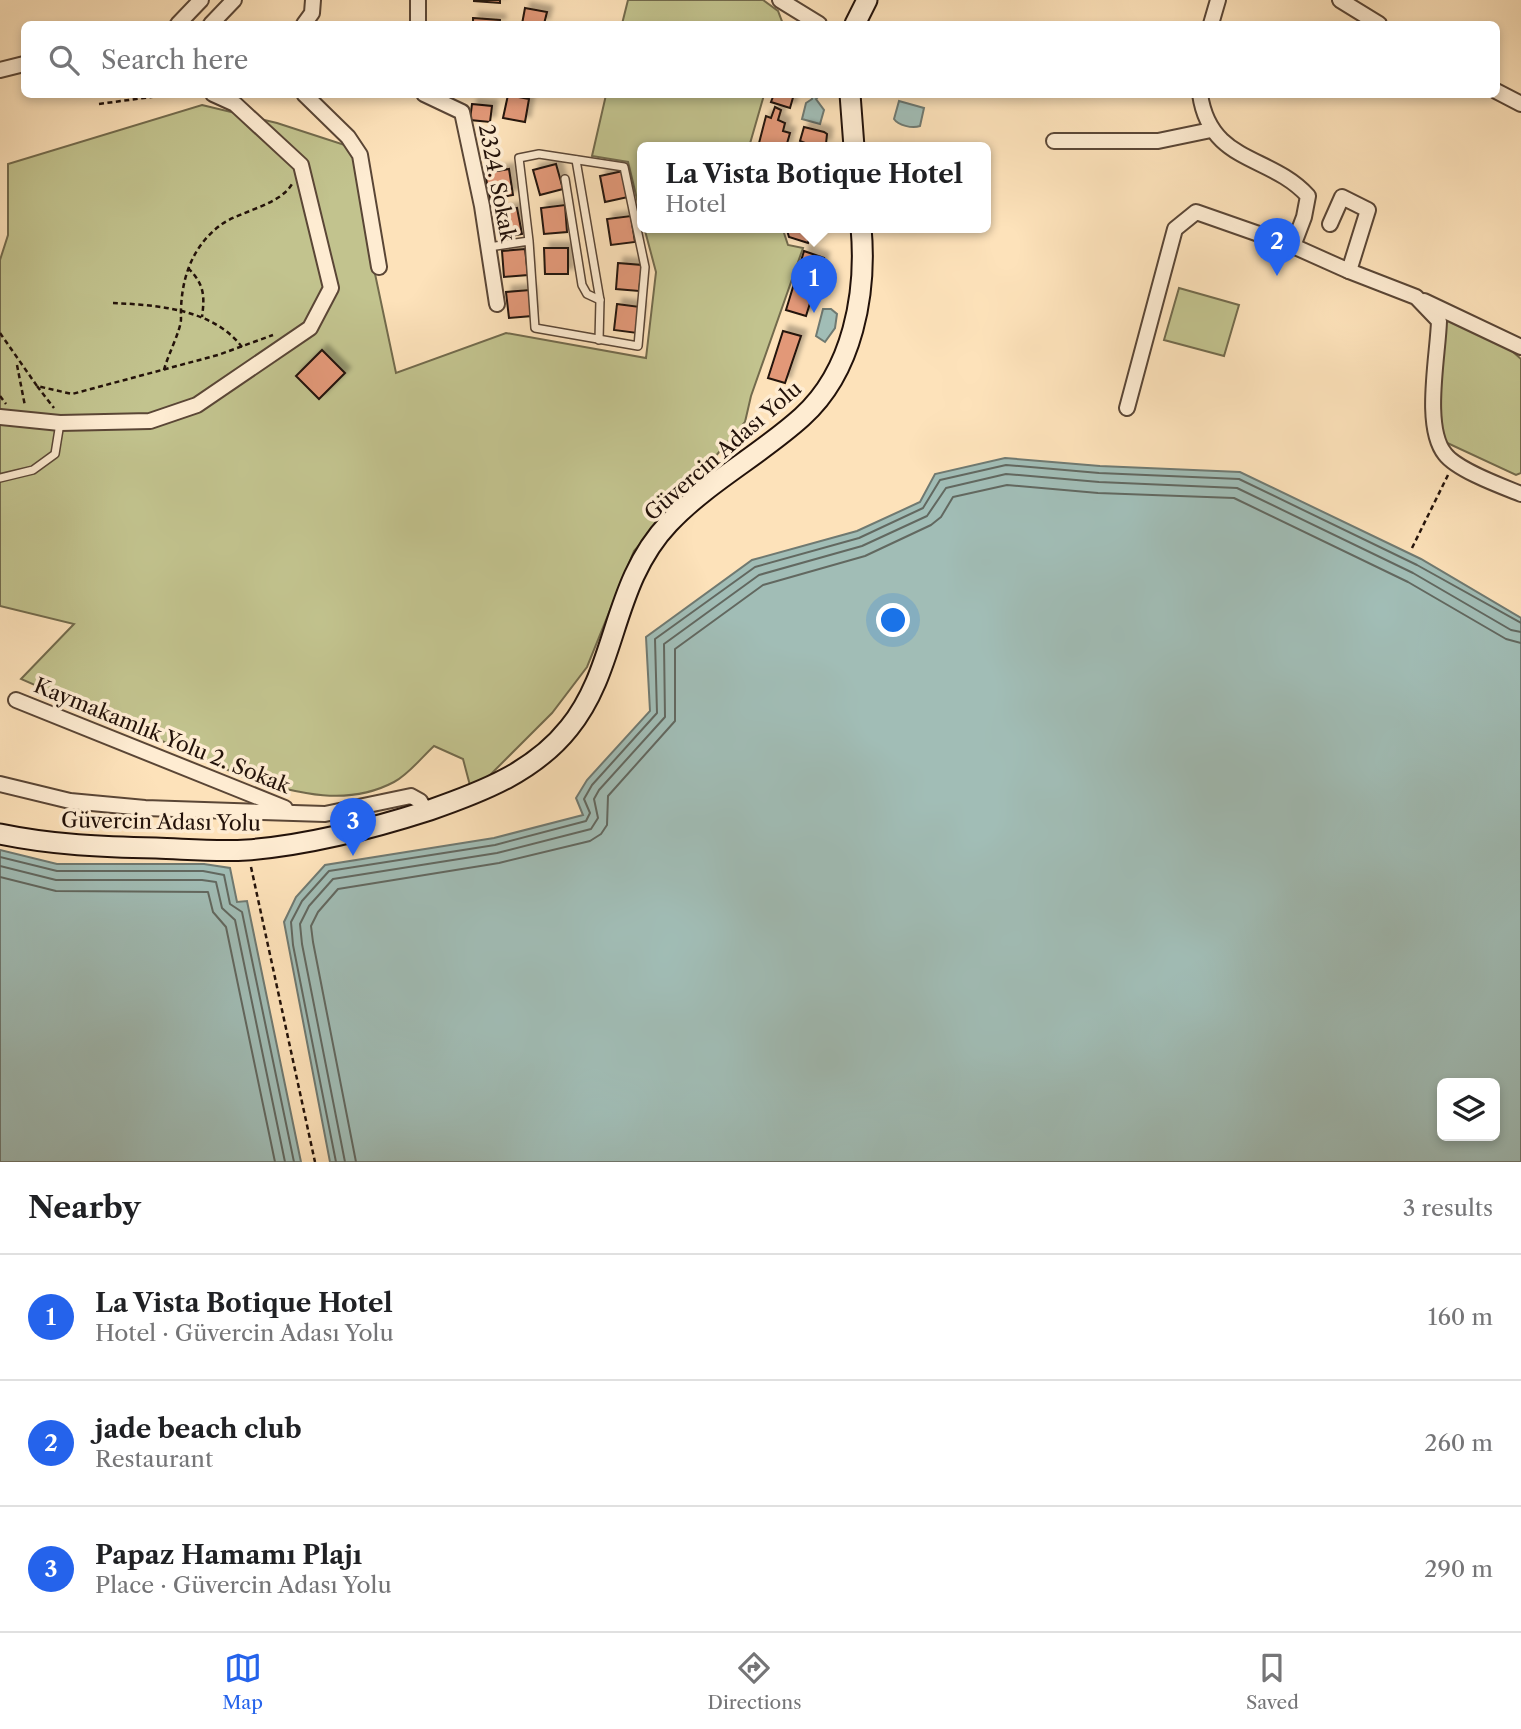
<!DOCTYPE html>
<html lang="en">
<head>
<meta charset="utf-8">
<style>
	:root { --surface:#fff; --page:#f2f2f2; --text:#202124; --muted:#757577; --line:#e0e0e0; --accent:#2563eb }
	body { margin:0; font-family:"Libre Caslon Text",serif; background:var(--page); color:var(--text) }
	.controls { position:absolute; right:21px; bottom:21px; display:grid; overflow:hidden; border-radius:10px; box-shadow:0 4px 10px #0003 }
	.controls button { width:63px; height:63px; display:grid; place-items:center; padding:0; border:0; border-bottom:2px solid var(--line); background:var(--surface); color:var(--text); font:35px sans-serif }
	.you { position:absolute; left:894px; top:621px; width:24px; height:24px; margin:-18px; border:5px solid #fff; border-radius:50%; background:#1a73e8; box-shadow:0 0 0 10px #1a73e833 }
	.badge { display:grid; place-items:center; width:46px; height:46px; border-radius:50%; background:var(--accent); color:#fff; font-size:23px; font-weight:700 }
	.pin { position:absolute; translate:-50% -58px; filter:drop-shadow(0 2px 4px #0008) }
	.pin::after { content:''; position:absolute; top:37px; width:24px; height:21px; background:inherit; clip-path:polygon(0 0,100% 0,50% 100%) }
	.popup { position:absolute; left:637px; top:142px; width:354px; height:91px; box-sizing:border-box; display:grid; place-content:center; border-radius:10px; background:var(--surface); filter:drop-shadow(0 2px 5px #0005); font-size:23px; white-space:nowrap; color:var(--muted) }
	.popup b { font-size:26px; color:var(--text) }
	.popup::after { content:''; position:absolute; left:50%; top:100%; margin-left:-14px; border:14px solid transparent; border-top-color:var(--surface) }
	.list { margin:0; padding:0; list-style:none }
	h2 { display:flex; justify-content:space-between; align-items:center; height:91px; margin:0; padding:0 28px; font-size:30px }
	h2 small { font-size:23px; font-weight:400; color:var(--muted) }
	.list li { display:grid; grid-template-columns:46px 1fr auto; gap:21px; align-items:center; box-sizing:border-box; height:126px; padding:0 28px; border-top:2px solid var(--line) }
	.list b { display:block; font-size:26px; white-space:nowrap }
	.list p { margin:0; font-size:23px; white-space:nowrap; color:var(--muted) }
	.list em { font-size:23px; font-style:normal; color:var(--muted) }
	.icon { flex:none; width:38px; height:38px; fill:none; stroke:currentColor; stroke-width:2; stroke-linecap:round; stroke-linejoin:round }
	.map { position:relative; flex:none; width:1521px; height:1162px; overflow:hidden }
	.search { position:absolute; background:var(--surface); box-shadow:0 4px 10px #0003; left:21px; right:21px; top:21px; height:77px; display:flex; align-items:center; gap:18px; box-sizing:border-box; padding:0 24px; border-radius:10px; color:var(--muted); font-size:26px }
	.sheet { height:469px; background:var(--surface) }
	nav { display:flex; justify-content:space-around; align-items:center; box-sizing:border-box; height:98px; border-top:2px solid var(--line); background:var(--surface); font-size:19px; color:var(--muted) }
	nav a { display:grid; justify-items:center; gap:4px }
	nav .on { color:var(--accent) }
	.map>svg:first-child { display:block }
	.green { fill:#c2c38e; stroke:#726a4c; stroke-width:2 }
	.water { fill:#a1bdb6; stroke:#6f7971; stroke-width:2; fill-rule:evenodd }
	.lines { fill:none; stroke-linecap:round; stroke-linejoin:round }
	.shore { stroke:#626860; stroke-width:2 }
	.building { fill:#e29878; stroke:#23120a; stroke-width:2; filter:url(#shadow) }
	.service-casing { stroke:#5a4636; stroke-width:10 }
	.minor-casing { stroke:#5a4636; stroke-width:18 }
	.secondary-casing { stroke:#23120a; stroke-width:23 }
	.path { stroke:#23120a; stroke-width:2.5; stroke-dasharray:5 3.5; stroke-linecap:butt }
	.service { stroke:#feecd2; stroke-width:7 }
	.minor { stroke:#feecd2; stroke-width:14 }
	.secondary { stroke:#feecd2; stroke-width:19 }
	.labels { text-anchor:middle; stroke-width:7; stroke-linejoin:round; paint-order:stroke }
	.street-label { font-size:21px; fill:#23120a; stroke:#feecd2 }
</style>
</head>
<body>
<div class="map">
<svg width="1521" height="1162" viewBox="0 0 1521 1162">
	<defs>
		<filter id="shadow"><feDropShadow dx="5.5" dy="-5.5" stdDeviation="2" flood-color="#0004"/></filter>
	</defs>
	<rect width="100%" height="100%" fill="#fde2ba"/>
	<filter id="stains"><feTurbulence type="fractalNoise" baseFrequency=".00286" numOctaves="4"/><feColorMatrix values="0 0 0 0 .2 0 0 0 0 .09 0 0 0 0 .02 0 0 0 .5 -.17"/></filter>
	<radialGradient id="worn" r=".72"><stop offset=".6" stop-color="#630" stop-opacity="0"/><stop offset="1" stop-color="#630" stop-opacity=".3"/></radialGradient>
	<!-- green -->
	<g class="green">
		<polygon points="628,0 763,0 778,11 783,24 622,24"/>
		<polygon points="606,95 606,94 764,95 749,147 642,147 642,220 628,162 592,156"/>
		<path d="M202 105 277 123 357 149 367 236 396 373 506 333 646 358 656 272 644 227H782L788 245 803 248 751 396 745 422 634 551 587 667 552 713 472 793 463 759 434 746C422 757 408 775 394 782 345 808 295 792 246 778L21 679 74 624 0 606V260L8 235V164Z"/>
		<polygon points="1179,288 1239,305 1224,356 1164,340"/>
		<polygon points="1439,313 1504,344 1521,359 1521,473 1516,475 1443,441 1440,420"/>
	</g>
	<!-- water -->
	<g class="water">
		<polygon points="812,95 820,95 816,99 824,110 820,124 802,119 806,103 812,99"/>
		<path d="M899 101 924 108 920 126C912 129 898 125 894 119Z"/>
		<polygon points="823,309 831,309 837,314 835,328 825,342 816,336"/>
		<path d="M1005 458 1100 466 1240 472 1421 559 1521 618V1162H330L284 922 296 897 325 865 494 838 583 815 576 798 587 780 650 711 646 637 752 560 857 531 920 502 935 474ZM1442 1083H1495V1136H1442Z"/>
		<polygon points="0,850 57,864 204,864 230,868 237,902 247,901 301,1162 0,1162"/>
	</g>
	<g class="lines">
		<!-- shore -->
		<g class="shore">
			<polyline points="0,857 57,871 203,871 224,875 230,904 242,912 294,1162"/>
			<polyline points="0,866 56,880 202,880 216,882 222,908 235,920 285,1162"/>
			<polyline points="0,877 56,891 208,892 213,912 226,927 275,1162"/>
			<polyline points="336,1162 293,945 291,922 302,901 329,871 495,845 586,821 590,813 584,799 592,785 657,713 655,639 755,567 859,538 923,508 940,480 1006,465 1099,473 1239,479 1417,565 1521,623"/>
			<polyline points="345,1162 302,944 300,924 309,906 333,879 497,853 591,829 598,818 594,799 599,790 665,717 664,644 759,575 862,546 927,516 946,488 1006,474 1099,482 1237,488 1413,573 1511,630 1521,632"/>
			<polyline points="356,1162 313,942 311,926 318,912 338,889 499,863 590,841 601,834 607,825 608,796 675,721 675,649 763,585 865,556 931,525 941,517 953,497 1007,485 1098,493 1234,498 1408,582 1506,639 1521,643"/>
		</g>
	</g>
	<!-- building -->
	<g class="building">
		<polygon points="474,0 500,0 500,3 474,1"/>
		<polygon points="525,8 547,12 544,24 522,24"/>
		<polygon points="473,18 500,20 500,24 473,24"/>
		<polygon points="774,94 794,94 790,108 771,102"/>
		<polygon points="508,95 529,99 525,122 503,118"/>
		<polygon points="472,104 492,106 490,122 470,120"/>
		<polygon points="775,107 781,110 778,120 785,123 783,131 790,133 786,147 758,147 766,116 771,118"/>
		<polygon points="804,127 824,132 827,134 826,144 815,147 800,141"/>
		<polygon points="556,164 563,189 540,195 533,170"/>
		<polygon points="509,169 513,195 490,199 485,173"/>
		<polygon points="623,171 628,197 605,202 600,176"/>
		<polygon points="565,205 567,232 544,234 541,208"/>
		<polygon points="517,208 522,234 499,238 494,212"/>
		<polygon points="631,216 635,242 611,245 607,219"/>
		<polygon points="786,227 812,227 808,243 789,237"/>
		<polygon points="544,248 568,248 568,274 545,274"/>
		<polygon points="525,249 528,275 504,277 502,251"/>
		<polygon points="804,251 824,258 806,316 786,310"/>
		<polygon points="618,263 642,265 639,291 616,289"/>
		<polygon points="530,290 532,316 509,318 506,292"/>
		<polygon points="617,304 640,307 637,333 614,330"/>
		<polygon points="783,331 801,336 785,383 768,378"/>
		<polygon points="322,350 345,373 319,399 296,376"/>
	</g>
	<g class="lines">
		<!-- service casing -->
		<g class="service-casing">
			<g id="service">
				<polyline points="576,160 600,300 599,340"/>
				<polyline points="565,179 582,285 587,294 600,300"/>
				<polyline points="489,247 529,241 535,328 638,346 645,267 624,167 539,154 519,158 529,241"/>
				<polyline points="0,478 33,470 55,454 60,423"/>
			</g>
		</g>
		<!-- minor casing -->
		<g class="minor-casing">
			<g id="minor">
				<polyline points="418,0 418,24"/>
				<polyline points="780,0 819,24"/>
				<polyline points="1340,0 1379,24"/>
				<polyline points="178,24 201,0"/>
				<polyline points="211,24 234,0"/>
				<polyline points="304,24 312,13 313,0"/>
				<polyline points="1211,24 1218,0"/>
				<polyline points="0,70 24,64"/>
				<polyline points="1496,91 1521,104"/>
				<polyline points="304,94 348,137 360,155 379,267"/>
				<polyline points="424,94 462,112 482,206 497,304"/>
				<polyline points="1054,141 1158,141 1211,130"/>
				<polyline points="1293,246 1349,271 1368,210 1342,197 1330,224"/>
				<path d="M1349 271 1416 297 1439 321C1438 356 1423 427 1445 454 1457 470 1501 486 1521 494"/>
				<polyline points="1424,301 1521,347"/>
				<path d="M1127 408 1175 229 1196 212 1293 246 1304 217 1308 196C1270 154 1210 164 1200 94"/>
				<polyline points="0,417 60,423 150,421 197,405 310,328 331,288 301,165 235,104 213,94"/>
				<polyline points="16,700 285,808"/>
				<polyline points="0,784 70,801 145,808 325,814 411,796 420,801 426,811"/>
			</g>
		</g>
		<!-- secondary casing -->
		<g class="secondary-casing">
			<g id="secondary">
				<polyline points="855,24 867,0"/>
				<polyline points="850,94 854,147"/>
				<path d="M0 834C53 845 103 847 156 848 186 849 217 852 247 850 310 845 371 829 430 810 482 792 534 772 569 728 618 668 611 584 669 523 708 482 760 455 802 417 853 371 867 293 861 227"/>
			</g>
		</g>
		<!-- path -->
		<g class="path">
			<polyline points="99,104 173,94"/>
			<path d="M188 268C204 284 205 295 202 317"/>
			<path d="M113 303C158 305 213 309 242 347"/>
			<polyline points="0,333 37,386 72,394 218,355 273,335"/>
			<polyline points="17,365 25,406"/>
			<path d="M164 370C167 357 181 330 181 319 180 283 190 247 222 224 241 211 280 205 292 184"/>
			<polyline points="37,386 54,408"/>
			<polyline points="0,396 6,404"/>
			<polyline points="1412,548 1448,475"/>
			<polyline points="251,867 315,1162"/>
		</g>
		<!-- service -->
		<use href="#service" class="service"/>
		<!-- minor -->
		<use href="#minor" class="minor"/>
		<!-- secondary -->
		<use href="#secondary" class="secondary"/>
	</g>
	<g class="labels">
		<!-- street labels -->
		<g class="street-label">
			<text transform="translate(497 183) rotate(79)" y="7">2324. Sokak</text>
			<text transform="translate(723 451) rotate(-41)" y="7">Güvercin Adası Yolu</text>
			<text transform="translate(162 736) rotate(22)" y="7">Kaymakamlık Yolu 2. Sokak</text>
			<text transform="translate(161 822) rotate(1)" y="7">Güvercin Adası Yolu</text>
		</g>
	</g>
	<rect width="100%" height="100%" filter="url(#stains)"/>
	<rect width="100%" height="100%" fill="url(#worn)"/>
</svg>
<div class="controls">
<button><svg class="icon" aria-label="layers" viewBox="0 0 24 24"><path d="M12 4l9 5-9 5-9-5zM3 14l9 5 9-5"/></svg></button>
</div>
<div class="you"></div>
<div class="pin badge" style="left:814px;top:313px">1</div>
<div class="popup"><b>La Vista Botique Hotel</b>Hotel</div>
<div class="pin badge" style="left:1277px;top:276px">2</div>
<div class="pin badge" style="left:353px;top:856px">3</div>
<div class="search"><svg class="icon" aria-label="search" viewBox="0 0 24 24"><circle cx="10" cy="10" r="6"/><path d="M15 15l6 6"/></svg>Search here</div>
</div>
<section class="sheet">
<h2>Nearby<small>3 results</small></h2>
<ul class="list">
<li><span class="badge">1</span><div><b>La Vista Botique Hotel</b><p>Hotel · Güvercin Adası Yolu</p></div><em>160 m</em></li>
<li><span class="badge">2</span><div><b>jade beach club</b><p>Restaurant</p></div><em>260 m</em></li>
<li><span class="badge">3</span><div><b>Papaz Hamamı Plajı</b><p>Place · Güvercin Adası Yolu</p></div><em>290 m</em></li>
</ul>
</section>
<nav>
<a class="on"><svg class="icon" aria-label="map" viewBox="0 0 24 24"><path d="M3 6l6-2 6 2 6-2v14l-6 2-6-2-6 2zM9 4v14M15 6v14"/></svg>Map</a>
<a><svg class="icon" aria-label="directions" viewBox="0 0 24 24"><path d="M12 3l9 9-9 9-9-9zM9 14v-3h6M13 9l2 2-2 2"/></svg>Directions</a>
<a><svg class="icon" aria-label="saved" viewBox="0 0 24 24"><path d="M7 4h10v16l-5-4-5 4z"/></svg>Saved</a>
</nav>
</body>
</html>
